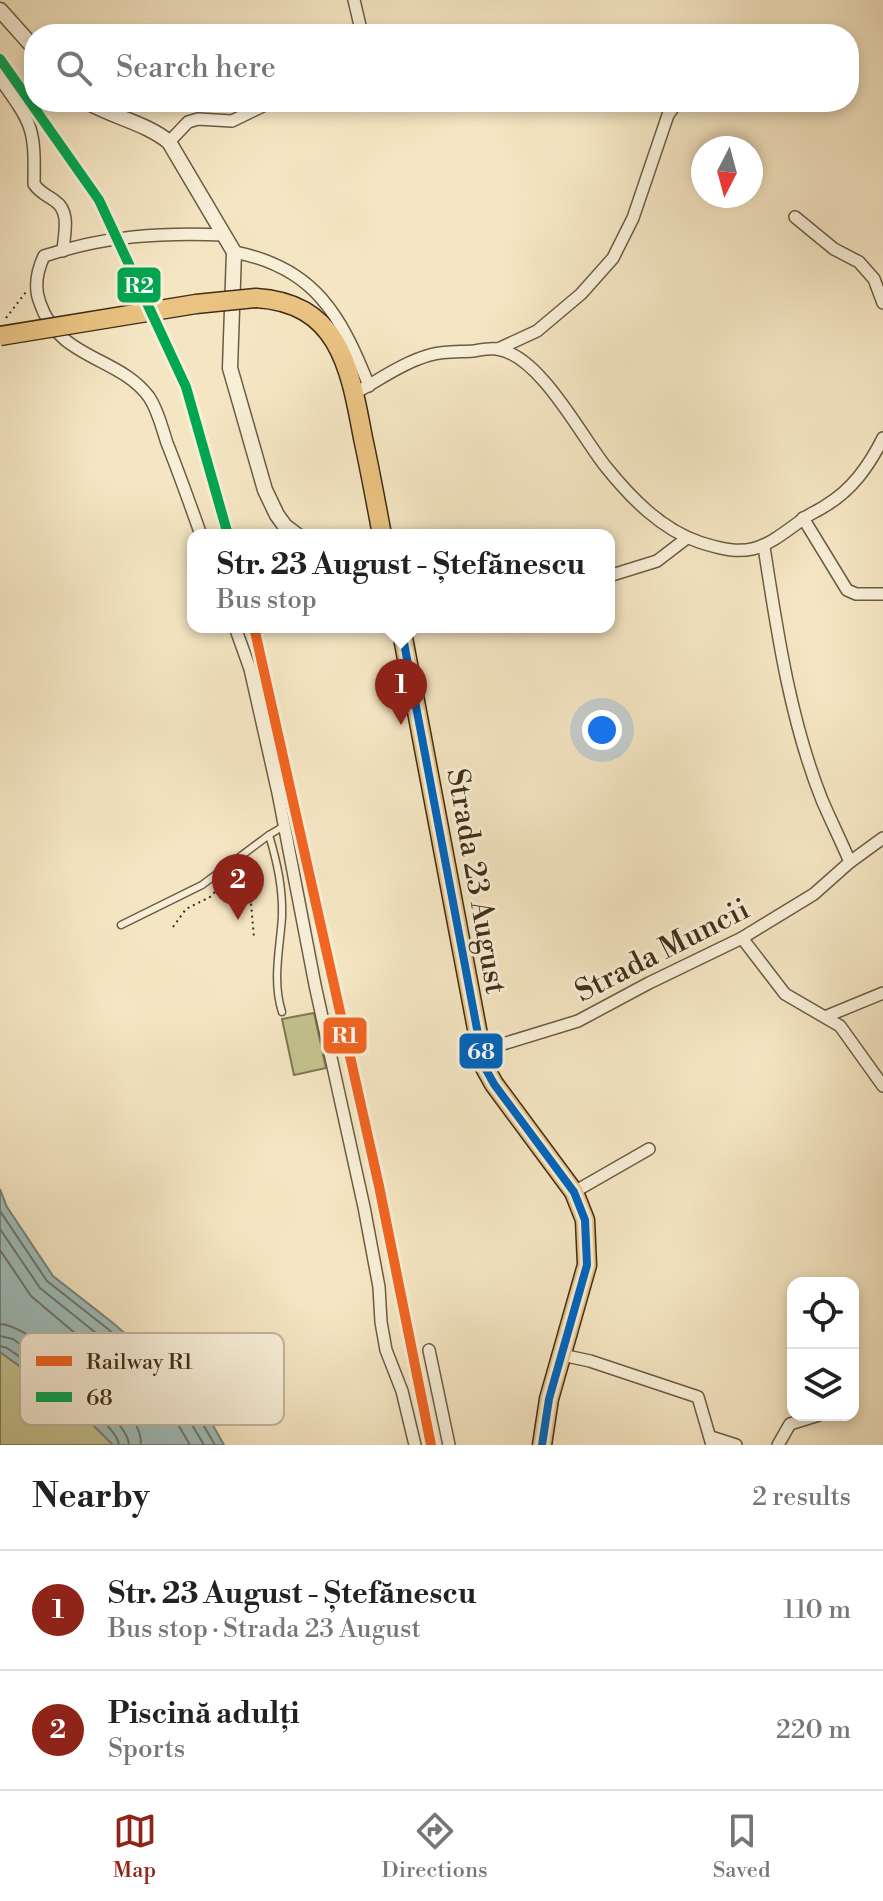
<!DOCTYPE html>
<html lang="en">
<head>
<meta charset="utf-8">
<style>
	:root { --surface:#fff; --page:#f6f6f6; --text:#222; --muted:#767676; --line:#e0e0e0; --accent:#8f2418 }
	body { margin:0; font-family:"Libre Bodoni",serif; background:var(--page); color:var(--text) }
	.controls { position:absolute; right:24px; bottom:24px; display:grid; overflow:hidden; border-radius:16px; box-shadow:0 4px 12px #0003 }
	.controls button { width:72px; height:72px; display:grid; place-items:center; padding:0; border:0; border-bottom:2px solid var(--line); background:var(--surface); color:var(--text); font:40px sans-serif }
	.compass { position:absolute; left:691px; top:136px; width:72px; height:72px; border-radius:50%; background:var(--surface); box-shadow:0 4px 12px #0003; rotate:186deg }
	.you { position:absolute; left:602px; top:730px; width:28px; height:28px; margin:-20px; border:6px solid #fff; border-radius:50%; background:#1a73e8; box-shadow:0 0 0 12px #1a73e833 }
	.badge { display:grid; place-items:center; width:52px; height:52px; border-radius:50%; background:var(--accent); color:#fff; font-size:26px; font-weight:700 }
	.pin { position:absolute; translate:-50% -66px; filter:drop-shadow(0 2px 4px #0008) }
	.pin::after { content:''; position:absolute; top:42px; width:28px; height:24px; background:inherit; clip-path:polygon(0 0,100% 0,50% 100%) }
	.popup { position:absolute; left:187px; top:529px; width:428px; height:104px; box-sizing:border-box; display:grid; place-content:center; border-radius:16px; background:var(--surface); filter:drop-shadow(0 2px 6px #0005); font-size:26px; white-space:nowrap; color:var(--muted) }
	.popup b { font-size:30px; color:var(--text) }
	.popup::after { content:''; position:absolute; left:50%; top:100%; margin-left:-16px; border:16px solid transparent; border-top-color:var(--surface) }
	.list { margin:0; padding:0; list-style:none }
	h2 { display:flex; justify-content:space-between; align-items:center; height:104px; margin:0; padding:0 32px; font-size:34px }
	h2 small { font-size:26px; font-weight:400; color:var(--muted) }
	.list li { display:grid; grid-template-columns:52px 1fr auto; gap:24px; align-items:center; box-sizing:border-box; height:120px; padding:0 32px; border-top:2px solid var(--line) }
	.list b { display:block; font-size:30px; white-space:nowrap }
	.list p { margin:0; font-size:26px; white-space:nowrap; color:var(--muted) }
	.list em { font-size:26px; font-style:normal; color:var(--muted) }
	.icon { flex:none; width:44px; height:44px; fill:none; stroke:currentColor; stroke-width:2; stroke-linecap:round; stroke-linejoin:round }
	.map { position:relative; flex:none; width:883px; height:1445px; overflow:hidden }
	.search { position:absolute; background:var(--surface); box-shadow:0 4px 12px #0003; left:24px; right:24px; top:24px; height:88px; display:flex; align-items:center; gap:20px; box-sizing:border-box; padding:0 28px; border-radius:32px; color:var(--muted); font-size:30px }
	.sheet { height:344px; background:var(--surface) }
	nav { display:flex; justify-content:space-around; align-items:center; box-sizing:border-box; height:112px; border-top:2px solid var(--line); background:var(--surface); font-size:22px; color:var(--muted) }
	nav a { display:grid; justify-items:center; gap:4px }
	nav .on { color:var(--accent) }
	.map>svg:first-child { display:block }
	.green { fill:#c4c38f; stroke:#827854; stroke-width:2 }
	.water { fill:#9ebebb; stroke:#78847a; stroke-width:2 }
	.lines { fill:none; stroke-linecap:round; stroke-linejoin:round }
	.shore { stroke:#6e766a; stroke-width:2 }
	.service-casing { stroke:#6c5c43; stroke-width:9 }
	.minor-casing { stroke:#6c5c43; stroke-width:14 }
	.tertiary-casing { stroke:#6c5c43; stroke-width:17 }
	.primary-casing { stroke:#3f2e18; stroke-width:21 }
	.path { stroke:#3f2e18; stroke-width:2; stroke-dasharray:2 4; stroke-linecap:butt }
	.service { stroke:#f8efd8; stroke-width:6 }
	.minor { stroke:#f8efd8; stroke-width:11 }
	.tertiary { stroke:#f8efd8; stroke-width:14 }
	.primary { stroke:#eac382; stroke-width:18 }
	.primary-bridge-casing { stroke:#3f2e18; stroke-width:21; stroke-linecap:butt }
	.primary-bridge { stroke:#eac382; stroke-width:18 }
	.bus-1-casing { stroke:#f8efd8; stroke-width:14 }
	.bus-1 { stroke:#0065bd; stroke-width:8 }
	.rail-1-casing { stroke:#f8efd8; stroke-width:16 }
	.rail-2-casing { stroke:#f8efd8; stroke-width:16 }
	.rail-1 { stroke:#f26522; stroke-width:10 }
	.rail-2 { stroke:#00a651; stroke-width:10 }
	.labels { text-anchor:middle; stroke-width:6; stroke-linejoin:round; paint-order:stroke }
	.street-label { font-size:30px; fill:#3f2e18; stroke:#f8efd8 }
	.key { fill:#f8efd8; stroke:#c0b59e; stroke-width:2 }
	.key-label { font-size:22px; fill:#3f2e18 }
	.line-badge { stroke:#f8efd8; stroke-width:3 }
	.badge-label { font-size:22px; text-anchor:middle; font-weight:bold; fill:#fff }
</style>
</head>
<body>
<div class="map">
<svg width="883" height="1445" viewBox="0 0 883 1445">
	<rect width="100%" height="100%" fill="#f5e6c3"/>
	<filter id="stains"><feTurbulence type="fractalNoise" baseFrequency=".0025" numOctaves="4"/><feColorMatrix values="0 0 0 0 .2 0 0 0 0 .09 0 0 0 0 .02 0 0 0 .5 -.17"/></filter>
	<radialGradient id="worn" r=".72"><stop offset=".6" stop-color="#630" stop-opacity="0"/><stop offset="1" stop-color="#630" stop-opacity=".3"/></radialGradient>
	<!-- green -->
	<g class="green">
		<polygon points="314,1013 326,1068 294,1075 282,1019"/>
		<polygon points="0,1352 70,1402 113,1445 0,1445"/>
	</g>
	<!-- water -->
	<polygon class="water" points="0,1189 7,1207 53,1276 113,1323 197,1397 224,1445 113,1445 70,1402 0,1352"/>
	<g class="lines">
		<!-- shore -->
		<g class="shore">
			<polyline points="0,1211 47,1281 108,1329 190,1402 215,1445"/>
			<polyline points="0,1229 40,1288 101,1337 182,1408 204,1445"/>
			<polyline points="0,1250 31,1296 173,1416 190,1445"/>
			<path d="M0 1324C28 1325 115 1398 134 1422 139 1429 141 1436 141 1445"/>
			<path d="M0 1336 13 1339C38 1358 128 1415 129 1445"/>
			<path d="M0 1346 7 1348C30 1364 117 1421 119 1445"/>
		</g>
		<!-- service casing -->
		<g class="service-casing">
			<g id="service">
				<polyline points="121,925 202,885 269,835"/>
				<path d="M282 1012C272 981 280 948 282 917 283 888 277 862 269 835L284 826"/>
			</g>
		</g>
		<!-- minor casing -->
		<g class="minor-casing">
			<g id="minor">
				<polyline points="354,0 362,34"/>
				<path d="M0 79C33 125 35 128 34 184 40 193 47 195 55 201 71 212 64 234 63 251"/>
				<polyline points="169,142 188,122 198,119 232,121 271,102"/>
				<polyline points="795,217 834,249 859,262 874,279 883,303"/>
				<path d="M234 252C314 267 341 315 369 386"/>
				<polyline points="498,349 537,331 581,294 613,258 633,218 668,115 677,102"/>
				<path d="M355 393C379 380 404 362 430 355 444 351 459 352 473 351 480 350 489 348 497 349 540 355 581 436 606 467 631 498 661 529 699 542 748 558 760 551 799 522 807 515 816 512 825 506 852 490 869 466 883 438"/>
				<polyline points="803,518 847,590 856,594 883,594"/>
				<path d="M201 535C190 504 179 473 167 443 162 428 158 410 149 397 119 356 59 360 40 303 34 288 37 271 44 256 104 236 162 232 225 235"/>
				<path d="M764 547C777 631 790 720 822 800 831 821 841 841 850 862"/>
				<polyline points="612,575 657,561 687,538"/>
				<polyline points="235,627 250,669 278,793 315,985 364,1207 379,1287 381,1322 386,1350 402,1391 415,1445"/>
				<polyline points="742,938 785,994 840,1026 883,1086"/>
				<polyline points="827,1016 883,993"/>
				<polyline points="480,1051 578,1021 649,983 742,938 814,894 850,862 883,838"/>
				<polyline points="574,1192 649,1149"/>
				<polyline points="429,1350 449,1445"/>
				<polyline points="562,1355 590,1361 698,1397 712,1445"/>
				<polyline points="711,1437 736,1445"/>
				<polyline points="778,1445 790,1424 819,1415"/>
			</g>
		</g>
		<!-- tertiary casing -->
		<g class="tertiary-casing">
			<g id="tertiary">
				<polyline points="0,10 34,48"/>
				<path d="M87 102C113 117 146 123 169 142L234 252 230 368 265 490 277 515 285 526 297 535"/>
			</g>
		</g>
		<!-- primary casing -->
		<g class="primary-casing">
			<g id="primary">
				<path d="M256 298C340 303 350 369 363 438 370 470 376 503 382 535"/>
				<polyline points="401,627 484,1066 494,1084 574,1192 585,1220 587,1265 549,1399 542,1445"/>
			</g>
		</g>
		<!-- path -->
		<g class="path">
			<polyline points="6,318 26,292"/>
			<polyline points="233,875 250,891 254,938"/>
			<polyline points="173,927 186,909 210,897 228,879"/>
		</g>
		<!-- service -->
		<use href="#service" class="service"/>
		<!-- minor -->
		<use href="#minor" class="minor"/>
		<!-- tertiary -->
		<use href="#tertiary" class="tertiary"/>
		<!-- primary -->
		<use href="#primary" class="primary"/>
		<!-- primary-bridge casing -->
		<g class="primary-bridge-casing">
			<polyline id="primary-bridge" points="0,336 196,304 256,298"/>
		</g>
		<!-- primary-bridge -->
		<use href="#primary-bridge" class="primary-bridge"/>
		<!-- bus-1 casing -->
		<g class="bus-1-casing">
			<polyline id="bus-1" points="401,627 484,1066 494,1084 574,1192 585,1220 587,1265 549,1399 542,1445"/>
		</g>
		<!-- bus-1 -->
		<use href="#bus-1" class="bus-1"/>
		<!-- rail-1 casing -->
		<g class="rail-1-casing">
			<polyline id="rail-1" points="254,627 379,1186 431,1445"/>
		</g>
		<!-- rail-2 casing -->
		<g class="rail-2-casing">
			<polyline id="rail-2" points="0,59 99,200 186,387 228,535"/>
		</g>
		<!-- rail-1 -->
		<use href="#rail-1" class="rail-1"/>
		<!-- rail-2 -->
		<use href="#rail-2" class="rail-2"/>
	</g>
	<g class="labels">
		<!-- street labels -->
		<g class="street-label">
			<text transform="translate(477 881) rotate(80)" y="10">Strada 23 August</text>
			<text transform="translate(662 950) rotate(-27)" y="10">Strada Muncii</text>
		</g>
	</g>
	<!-- legend -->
	<rect x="20" y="1333" width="264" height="92" rx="12" class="key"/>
	<rect x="36" y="1356" width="36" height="10" fill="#f26522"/>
	<rect x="36" y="1392" width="36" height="10" fill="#00a651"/>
	<g class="key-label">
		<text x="86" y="1369">Railway R1</text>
		<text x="86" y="1405">68</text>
	</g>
	<g class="line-badge">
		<rect x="116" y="266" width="46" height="38" rx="8" fill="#00a651"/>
		<rect x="322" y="1016" width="46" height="39" rx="8" fill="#f26522"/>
		<rect x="458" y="1032" width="46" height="38" rx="8" fill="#0065bd"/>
	</g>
	<g class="badge-label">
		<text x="139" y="293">R2</text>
		<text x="345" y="1043">R1</text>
		<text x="481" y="1059">68</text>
	</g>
	<rect width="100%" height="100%" filter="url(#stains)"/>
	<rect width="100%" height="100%" fill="url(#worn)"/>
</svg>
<div class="controls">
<button><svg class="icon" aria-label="locate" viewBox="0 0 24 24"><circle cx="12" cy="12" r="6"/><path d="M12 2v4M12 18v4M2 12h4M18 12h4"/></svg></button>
<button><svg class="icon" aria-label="layers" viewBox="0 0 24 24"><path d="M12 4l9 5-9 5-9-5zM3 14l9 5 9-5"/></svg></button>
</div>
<svg class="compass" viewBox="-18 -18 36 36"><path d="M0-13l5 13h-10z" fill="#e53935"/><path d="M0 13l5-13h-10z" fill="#767676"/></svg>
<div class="you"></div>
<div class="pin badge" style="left:401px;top:725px">1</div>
<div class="popup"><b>Str. 23 August - Ștefănescu</b>Bus stop</div>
<div class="pin badge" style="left:238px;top:920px">2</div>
<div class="search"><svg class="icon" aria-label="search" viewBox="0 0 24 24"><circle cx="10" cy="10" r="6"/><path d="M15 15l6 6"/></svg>Search here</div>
</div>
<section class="sheet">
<h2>Nearby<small>2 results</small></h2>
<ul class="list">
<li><span class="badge">1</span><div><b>Str. 23 August - Ștefănescu</b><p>Bus stop · Strada 23 August</p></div><em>110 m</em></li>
<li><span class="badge">2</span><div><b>Piscină adulți</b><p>Sports</p></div><em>220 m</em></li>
</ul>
</section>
<nav>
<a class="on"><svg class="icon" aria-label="map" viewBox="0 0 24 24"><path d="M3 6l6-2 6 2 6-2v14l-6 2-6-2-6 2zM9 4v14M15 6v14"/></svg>Map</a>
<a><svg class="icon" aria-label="directions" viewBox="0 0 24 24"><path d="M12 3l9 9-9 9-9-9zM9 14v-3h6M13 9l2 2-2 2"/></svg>Directions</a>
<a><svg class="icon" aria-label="saved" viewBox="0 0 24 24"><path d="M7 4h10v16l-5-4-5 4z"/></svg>Saved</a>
</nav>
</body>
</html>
